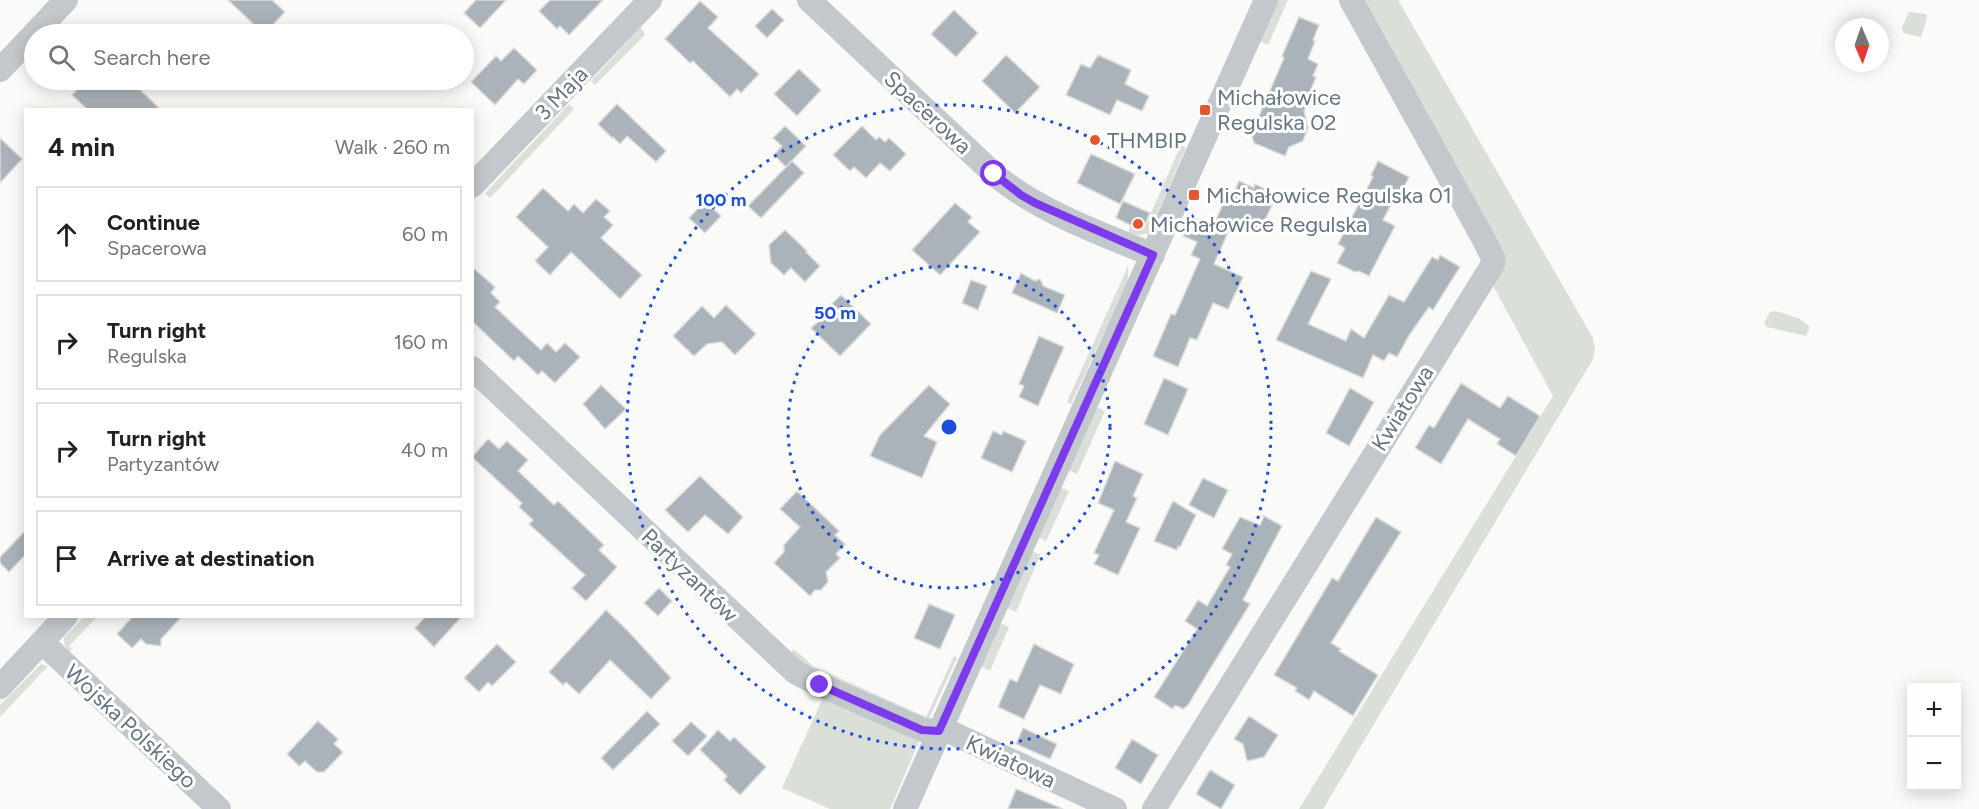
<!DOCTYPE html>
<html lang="en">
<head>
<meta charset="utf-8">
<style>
	:root { --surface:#fff; --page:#f2f2f2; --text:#202124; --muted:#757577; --line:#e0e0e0 }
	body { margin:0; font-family:Figtree,sans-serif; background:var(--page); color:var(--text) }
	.controls { position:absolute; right:18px; bottom:18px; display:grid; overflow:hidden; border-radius:0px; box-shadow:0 3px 15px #0003 }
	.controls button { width:54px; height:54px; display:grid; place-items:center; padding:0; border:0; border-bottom:2px solid var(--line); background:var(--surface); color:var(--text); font:30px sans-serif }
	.compass { position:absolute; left:1835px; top:18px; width:54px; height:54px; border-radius:50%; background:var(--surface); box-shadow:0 3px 15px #0003; rotate:178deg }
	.stop { position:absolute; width:18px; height:18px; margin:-14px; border:4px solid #7c3aed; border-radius:50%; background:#fff }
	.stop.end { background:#7c3aed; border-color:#fff; box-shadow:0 2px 6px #0008 }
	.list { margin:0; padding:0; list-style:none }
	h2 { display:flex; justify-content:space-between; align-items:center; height:78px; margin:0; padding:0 24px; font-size:26px }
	h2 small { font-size:20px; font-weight:400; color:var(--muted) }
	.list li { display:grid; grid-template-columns:39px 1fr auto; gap:18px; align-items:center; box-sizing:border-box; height:96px; margin:0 12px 12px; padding:0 12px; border:2px solid var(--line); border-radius:0px }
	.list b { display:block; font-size:22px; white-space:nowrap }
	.list p { margin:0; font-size:20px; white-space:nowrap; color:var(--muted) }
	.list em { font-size:20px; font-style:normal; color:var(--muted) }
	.icon { flex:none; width:33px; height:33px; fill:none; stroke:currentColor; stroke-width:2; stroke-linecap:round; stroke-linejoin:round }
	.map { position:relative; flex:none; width:1979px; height:809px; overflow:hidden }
	.search { position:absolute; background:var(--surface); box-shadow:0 3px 15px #0003; left:24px; top:24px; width:450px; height:66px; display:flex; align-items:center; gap:15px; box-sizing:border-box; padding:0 21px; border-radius:33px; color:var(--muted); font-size:22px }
	.panel { position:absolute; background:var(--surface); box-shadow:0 3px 15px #0003; left:24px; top:108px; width:450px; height:510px; border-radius:0px }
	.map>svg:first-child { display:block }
	.green { fill:#dadfd7 }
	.building { fill:#aab3b9; stroke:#dcdcda; stroke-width:1.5 }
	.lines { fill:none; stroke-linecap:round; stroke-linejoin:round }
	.minor { stroke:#c3c8cc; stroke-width:24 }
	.route { stroke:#7c3aed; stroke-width:8 }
	.ring { fill:none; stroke:#1d4ed8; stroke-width:3; stroke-dasharray:3 6 }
	.poi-dot { fill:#e4572e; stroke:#fff; stroke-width:2 }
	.labels { text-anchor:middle; stroke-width:6; stroke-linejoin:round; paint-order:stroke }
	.street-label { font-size:22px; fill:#657683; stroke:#fff }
	.poi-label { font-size:22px; fill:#657683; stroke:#fff; text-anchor:start }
	.centre { fill:#1d4ed8; stroke:#fff; stroke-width:3 }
	.ring-label { font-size:18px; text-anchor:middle; font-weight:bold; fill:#1d4ed8; stroke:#fff; stroke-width:6; stroke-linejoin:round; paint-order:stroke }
</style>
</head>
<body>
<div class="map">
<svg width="1979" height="809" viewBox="0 0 1979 809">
	<rect width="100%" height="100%" fill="#fafaf8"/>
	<!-- green -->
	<g class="green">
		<polygon points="1275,0 1288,0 1268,45 1257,40"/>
		<polygon points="1361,0 1398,0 1593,338 1595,350 1593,359 1323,809 1299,809 1553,396 1492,284 1489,284 1505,261"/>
		<polygon points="1909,12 1926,14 1927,18 1921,37 1903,33 1902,27"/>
		<polygon points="641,27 645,35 595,85 591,81"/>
		<polygon points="569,104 574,109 490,198 485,193"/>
		<polygon points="1181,145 1186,148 1148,234 1139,235 1128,233 1130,226 1143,231"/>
		<polygon points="1128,266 1128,281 1071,404 1067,402"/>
		<polygon points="1776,311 1800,319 1810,327 1806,336 1767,327 1764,323 1770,312"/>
		<polygon points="1094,406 1105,411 1077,474 1066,469"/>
		<polygon points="1059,487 1069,491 1046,541 1036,536"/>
		<polygon points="1032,551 1040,555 1016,612 1004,606"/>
		<path d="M84 617H97L69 646 72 649 66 655C67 648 63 644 64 637Z"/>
		<polygon points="1000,623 1009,627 990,671 980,666"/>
		<polygon points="794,649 813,666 926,717 954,656 957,658 928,721 825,680 790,654"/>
		<polygon points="41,664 48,666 0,717 0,705"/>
		<polygon points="823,698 920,739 890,809 830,809 782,788"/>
	</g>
	<!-- building -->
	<g class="building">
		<polygon points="228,0 272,0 285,12 264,34"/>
		<polygon points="476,0 506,0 480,28 464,13"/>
		<polygon points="550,0 603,0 569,35 560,26 557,29 539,11"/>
		<polygon points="700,1 718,17 708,28 759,74 741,93 737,89 730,97 693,61 690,63 665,39"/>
		<polygon points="772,9 784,20 767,38 755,26"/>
		<polygon points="954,10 978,33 956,57 931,34"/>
		<polygon points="1299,17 1319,25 1313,40 1315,41 1308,59 1318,64 1313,76 1316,77 1311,89 1314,90 1304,111 1308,128 1303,141 1289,147 1285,156 1254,143 1247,120 1256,123 1284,58 1282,56"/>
		<polygon points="514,48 537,70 524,84 518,79 495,105 471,82 496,56 501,61"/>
		<polygon points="1006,55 1040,87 1015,113 982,81"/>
		<polygon points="1098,55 1131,70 1125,84 1149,96 1142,111 1117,100 1110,115 1066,95 1081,64 1090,68"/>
		<polygon points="799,69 821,90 797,116 774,94"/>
		<polygon points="86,80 130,80 161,110 88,110 72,95"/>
		<polygon points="617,104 666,151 656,162 627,136 620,144 613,137 612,138 598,124"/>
		<polygon points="785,126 806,146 786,167 774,155 782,146 773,138"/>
		<polygon points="862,126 876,140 879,137 885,142 889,138 906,154 890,171 880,163 866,178 854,167 850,171 833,155"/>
		<polygon points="0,138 22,159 0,183"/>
		<polygon points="1091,154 1135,174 1120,204 1077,183"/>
		<polygon points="792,161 804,173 761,218 748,206"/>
		<polygon points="1378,161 1409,177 1398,198 1394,199 1383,220 1395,226 1369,276 1359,271 1355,272 1337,263 1345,248 1338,244 1373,177 1371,175"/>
		<polygon points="1239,181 1254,188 1255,184 1275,194 1271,202 1273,203 1259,233 1239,223 1236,231 1230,228 1214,264 1243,277 1228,309 1213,303 1197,340 1190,338 1178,367 1153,356 1171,314 1175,315 1200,259 1191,255 1197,242 1183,236 1191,217 1213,227 1228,192 1233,195"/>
		<polygon points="543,188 568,211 574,204 583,213 596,199 610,211 604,217 613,225 601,238 642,275 620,299 571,252 550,275 535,261 548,247 516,217"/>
		<polygon points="705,201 721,216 705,233 689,218"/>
		<polygon points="1123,201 1150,213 1142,231 1116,218"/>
		<polygon points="955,203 972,217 968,222 980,232 940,275 912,250"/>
		<polygon points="785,230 807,251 806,252 820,266 805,282 791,268 784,275 771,263 769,245"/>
		<polygon points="1440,255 1460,267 1433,310 1429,307 1410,334 1397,357 1389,353 1384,361 1373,355 1363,378 1276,340 1311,271 1331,279 1308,324 1346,341 1351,329 1364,338 1389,295 1404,302 1432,257 1438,260"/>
		<polygon points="472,267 495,287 491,293 500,302 495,307 541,350 547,343 556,352 565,343 580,357 555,383 542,371 538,375 518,356 514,361 472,321"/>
		<polygon points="1021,273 1035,281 1040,279 1043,286 1065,295 1057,313 1012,293"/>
		<polygon points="971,280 987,286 978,310 962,303"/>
		<polygon points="841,295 871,324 840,356 811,328 819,321 816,319"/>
		<polygon points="726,305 756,334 735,355 722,342 707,344 694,356 673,336 702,306 714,318"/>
		<polygon points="1039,336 1064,347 1038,406 1019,397 1024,386 1019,384"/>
		<polygon points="1164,378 1188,389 1168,435 1144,424"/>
		<polygon points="1461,383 1500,408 1508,396 1540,416 1516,456 1497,444 1500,439 1468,419 1441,464 1415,448 1429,425 1434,428"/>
		<polygon points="601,385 626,409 605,429 583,404"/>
		<polygon points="929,385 950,404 924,436 937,442 922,478 870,456 880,435"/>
		<polygon points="1350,388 1374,402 1349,446 1326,433"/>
		<polygon points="993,431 1002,435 1003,431 1026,441 1012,472 981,458"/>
		<polygon points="488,439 499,449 507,441 528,460 518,471 554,505 558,501 604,545 599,550 617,567 586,601 572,588 585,575 529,524 533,520 519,507 522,503 472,457"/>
		<polygon points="1115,461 1143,474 1133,496 1137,498 1126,522 1140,528 1118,575 1094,564 1099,555 1094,553 1114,510 1098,503"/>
		<polygon points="700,476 743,517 728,534 705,515 688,532 665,510"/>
		<polygon points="1203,478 1228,490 1214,518 1189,505"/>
		<polygon points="797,491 839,531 835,535 845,544 836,554 840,558 826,572 828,582 821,590 815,590 810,596 774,563 784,552 784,545 800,527 780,509"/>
		<polygon points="1173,501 1196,515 1180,547 1178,546 1177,550 1154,541"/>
		<polygon points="1264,516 1282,526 1243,600 1250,604 1188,705 1183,709 1177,706 1174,706 1173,709 1154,697 1197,629 1185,621 1198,600 1207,606 1230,567 1226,565 1232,554 1222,549 1240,517 1260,525"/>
		<polygon points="1376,517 1401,532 1331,643 1341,649 1339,651 1378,675 1353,716 1314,691 1309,700 1295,691 1297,688 1274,675 1332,578 1338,581"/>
		<polygon points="26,530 26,554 9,572 0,563 0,557"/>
		<polygon points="659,588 672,601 658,616 644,603"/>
		<polygon points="929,604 955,615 940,649 914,638"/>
		<polygon points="606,610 628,631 671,678 651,699 610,660 579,694 566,682 563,685 549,672"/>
		<polygon points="133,616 182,616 161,639 161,646 146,644 141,639 132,648 117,634"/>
		<polygon points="426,616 462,616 434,647 415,628"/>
		<polygon points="497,644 516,662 492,686 488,682 479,692 464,678"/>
		<polygon points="1034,644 1074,664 1061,694 1040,685 1024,719 998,707 1010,679 1017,682"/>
		<polygon points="647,711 660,724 613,770 601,758"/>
		<polygon points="1249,716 1278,735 1264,757 1247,761 1243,744 1234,739"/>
		<polygon points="318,721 338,739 334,744 343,752 324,772 317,772 305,761 299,766 287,754"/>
		<polygon points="691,722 707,736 688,756 672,741"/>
		<polygon points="1023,728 1057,744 1050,759 1016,744"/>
		<polygon points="718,730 730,741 734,737 766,767 740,795 724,780 727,776 700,750"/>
		<polygon points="1132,739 1158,755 1141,784 1115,768"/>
		<polygon points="1210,770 1235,785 1221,809 1196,794"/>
		<polygon points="1016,789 1063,809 1008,809"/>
	</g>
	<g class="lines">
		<!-- minor -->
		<g class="minor">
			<path d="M809 0 994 174C1036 210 1101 234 1153 255"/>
			<polyline points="0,70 66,0"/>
			<polyline points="472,186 650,0"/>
			<polyline points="472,368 795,672 820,685 923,730 950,732 1115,809"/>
			<polyline points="42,642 219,809"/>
			<polyline points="0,687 66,616"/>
			<polyline points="905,809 1266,0"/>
			<polyline points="1154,809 1493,264 1493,258 1483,238 1351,0"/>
		</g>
	</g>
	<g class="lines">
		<!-- route -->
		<polyline class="route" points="820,685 922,730 939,731 1153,255 1035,203 1021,195 994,174"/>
	</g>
	<!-- distance rings -->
	<g class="ring">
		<circle cx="949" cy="427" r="161"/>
		<circle cx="949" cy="427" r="322"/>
	</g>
	<!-- markers -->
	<g class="poi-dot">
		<rect x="1199" y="104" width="12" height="12" rx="3"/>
		<circle cx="1095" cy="140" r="6"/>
		<rect x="1188" y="189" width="12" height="12" rx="3"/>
		<circle cx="1138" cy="224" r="6"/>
	</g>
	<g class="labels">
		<!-- street labels -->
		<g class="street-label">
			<text transform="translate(561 93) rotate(-46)" y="8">3 Maja</text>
			<text transform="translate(928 112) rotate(43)" y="8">Spacerowa</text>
			<text transform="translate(1402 408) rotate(-58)" y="8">Kwiatowa</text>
			<text transform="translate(690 575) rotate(44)" y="8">Partyzantów</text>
			<text transform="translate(131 726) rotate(43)" y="8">Wojska Polskiego</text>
			<text transform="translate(1011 761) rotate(25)" y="8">Kwiatowa</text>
		</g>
		<!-- poi labels -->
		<g class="poi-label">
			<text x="1217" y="105">Michałowice<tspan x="1217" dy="25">Regulska 02</tspan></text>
			<text x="1107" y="148">THMBIP</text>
			<text x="1206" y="203">Michałowice Regulska 01</text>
			<text x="1150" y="232">Michałowice Regulska</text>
		</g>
	</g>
	<circle cx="949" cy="427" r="9" class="centre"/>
	<g class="ring-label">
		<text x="721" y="206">100 m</text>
		<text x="835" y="319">50 m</text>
	</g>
</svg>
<div class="controls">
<button>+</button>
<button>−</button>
</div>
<svg class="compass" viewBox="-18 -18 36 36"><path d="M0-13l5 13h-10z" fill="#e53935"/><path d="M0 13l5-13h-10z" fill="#757577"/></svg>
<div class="stop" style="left:994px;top:174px"></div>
<div class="stop end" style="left:820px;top:685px"></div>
<div class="search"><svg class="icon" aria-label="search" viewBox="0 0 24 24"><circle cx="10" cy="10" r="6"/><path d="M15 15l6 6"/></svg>Search here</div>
<section class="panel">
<h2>4 min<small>Walk · 260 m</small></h2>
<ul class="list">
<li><svg class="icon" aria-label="ahead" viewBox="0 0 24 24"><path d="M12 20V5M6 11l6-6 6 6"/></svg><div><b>Continue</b><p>Spacerowa</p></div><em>60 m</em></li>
<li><svg class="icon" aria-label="right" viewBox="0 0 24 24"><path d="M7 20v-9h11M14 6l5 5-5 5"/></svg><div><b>Turn right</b><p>Regulska</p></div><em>160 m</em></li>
<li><svg class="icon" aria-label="right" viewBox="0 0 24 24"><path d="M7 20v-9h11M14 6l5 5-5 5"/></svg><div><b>Turn right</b><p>Partyzantów</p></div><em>40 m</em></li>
<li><svg class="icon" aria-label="arrive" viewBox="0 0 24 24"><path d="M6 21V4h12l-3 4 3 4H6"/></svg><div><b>Arrive at destination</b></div></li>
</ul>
</section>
</div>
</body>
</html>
